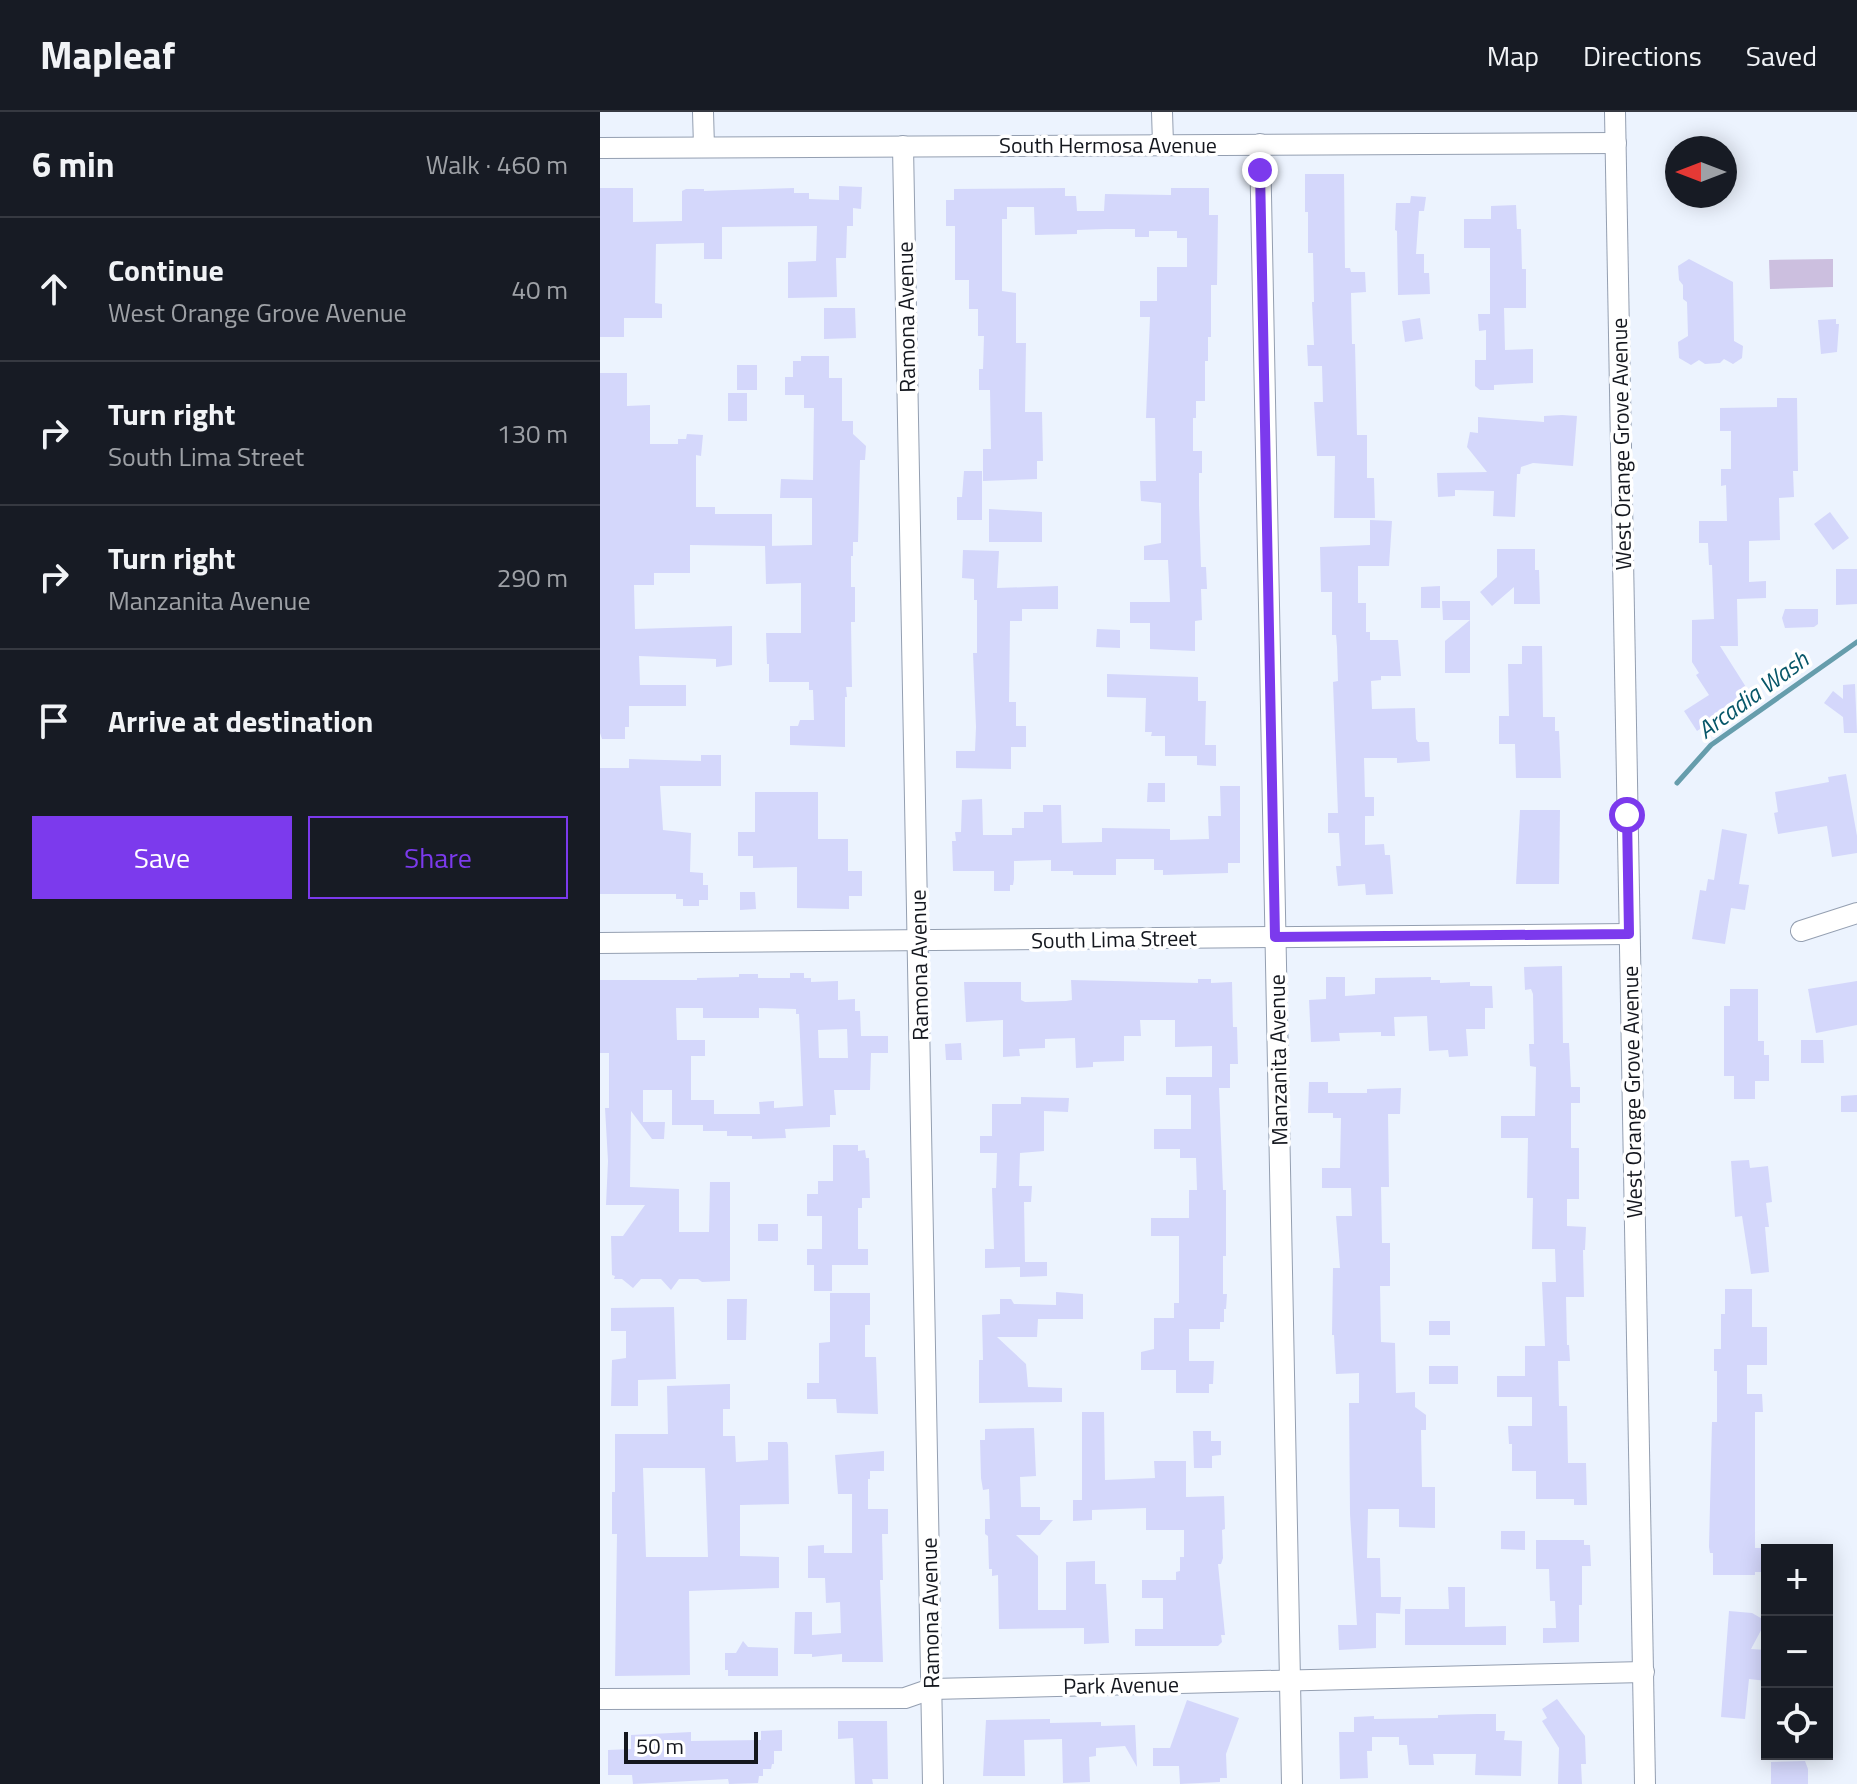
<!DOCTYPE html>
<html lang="en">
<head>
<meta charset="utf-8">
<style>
	:root { --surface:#171b24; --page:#242831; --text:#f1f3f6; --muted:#9ea1a6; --line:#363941; --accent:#7c3aed }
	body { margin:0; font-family:"Titillium Web",sans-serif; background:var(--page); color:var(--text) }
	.controls { position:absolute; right:24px; bottom:24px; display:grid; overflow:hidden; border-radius:0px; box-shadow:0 4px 20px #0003 }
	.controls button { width:72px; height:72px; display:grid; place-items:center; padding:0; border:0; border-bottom:2px solid var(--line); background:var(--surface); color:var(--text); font:40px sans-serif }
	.compass { position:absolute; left:1065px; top:24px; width:72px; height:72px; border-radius:50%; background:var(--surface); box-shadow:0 4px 20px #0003; rotate:270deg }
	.scale { position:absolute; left:24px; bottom:20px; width:134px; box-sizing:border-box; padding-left:8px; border:4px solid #14171e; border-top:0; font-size:22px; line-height:28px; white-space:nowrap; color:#14171e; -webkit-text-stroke:6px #fff; paint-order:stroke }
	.stop { position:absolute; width:24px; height:24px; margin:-18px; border:6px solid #7c3aed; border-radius:50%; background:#fff }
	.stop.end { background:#7c3aed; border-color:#fff; box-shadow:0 2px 8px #0008 }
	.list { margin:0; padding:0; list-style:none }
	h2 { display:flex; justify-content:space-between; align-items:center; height:104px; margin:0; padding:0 32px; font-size:34px }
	h2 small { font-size:26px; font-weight:400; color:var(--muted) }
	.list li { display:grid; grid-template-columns:52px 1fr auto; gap:24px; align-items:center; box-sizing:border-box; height:144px; padding:0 32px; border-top:2px solid var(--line) }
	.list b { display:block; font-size:30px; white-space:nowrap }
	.list p { margin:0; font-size:26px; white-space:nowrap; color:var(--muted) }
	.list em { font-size:26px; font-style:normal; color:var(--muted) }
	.actions { display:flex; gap:16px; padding:24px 32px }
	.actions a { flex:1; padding:18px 0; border:2px solid var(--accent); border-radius:0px; text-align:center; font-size:28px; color:var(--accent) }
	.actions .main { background:var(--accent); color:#fff }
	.icon { flex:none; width:44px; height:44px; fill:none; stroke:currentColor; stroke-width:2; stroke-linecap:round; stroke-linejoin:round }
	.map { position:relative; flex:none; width:1257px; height:1672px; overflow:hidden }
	header { display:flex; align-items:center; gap:48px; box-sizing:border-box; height:112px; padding:0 40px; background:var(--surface); border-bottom:2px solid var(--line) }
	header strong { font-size:38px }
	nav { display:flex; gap:44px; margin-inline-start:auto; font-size:28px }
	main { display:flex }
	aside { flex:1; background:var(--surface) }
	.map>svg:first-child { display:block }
	.green { fill:#ccbfdf }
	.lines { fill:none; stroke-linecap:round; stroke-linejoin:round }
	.stream { stroke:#669dac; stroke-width:5 }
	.building { fill:#d4d7fb; fill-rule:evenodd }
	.street-casing { stroke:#949fb1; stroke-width:22 }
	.street { stroke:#fff; stroke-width:20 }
	.route { stroke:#7c3aed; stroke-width:10 }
	.labels { text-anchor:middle; stroke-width:7; stroke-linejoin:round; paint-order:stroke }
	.street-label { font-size:22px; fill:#14171e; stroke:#fff }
	.water-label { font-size:24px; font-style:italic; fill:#075769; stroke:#fff }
</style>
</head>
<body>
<header>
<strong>Mapleaf</strong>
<nav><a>Map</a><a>Directions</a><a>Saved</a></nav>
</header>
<main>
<aside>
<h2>6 min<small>Walk · 460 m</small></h2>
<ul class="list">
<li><svg class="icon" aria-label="ahead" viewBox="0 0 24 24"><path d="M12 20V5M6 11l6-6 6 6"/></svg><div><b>Continue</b><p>West Orange Grove Avenue</p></div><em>40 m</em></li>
<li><svg class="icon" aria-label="right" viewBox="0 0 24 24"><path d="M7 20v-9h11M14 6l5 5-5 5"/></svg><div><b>Turn right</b><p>South Lima Street</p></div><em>130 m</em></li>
<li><svg class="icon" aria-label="right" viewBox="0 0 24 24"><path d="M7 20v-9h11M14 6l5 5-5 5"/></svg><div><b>Turn right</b><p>Manzanita Avenue</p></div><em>290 m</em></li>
<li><svg class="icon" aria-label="arrive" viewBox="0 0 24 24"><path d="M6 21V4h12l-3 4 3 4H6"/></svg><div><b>Arrive at destination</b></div></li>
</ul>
<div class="actions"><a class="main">Save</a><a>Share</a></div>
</aside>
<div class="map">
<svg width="1257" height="1672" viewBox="0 0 1257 1672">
	<rect width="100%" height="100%" fill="#ecf3fe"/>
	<!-- green -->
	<polygon class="green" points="1233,147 1233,175 1170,177 1169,148"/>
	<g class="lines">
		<!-- stream -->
		<polyline class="stream" points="1077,671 1111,633 1257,530"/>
	</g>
	<!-- building -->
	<g class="building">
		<polygon points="705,62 744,62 745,156 750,156 751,160 765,160 766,180 751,181 752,232 755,232 757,323 767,323 767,366 774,366 775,406 734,406 735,344 717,344 714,290 723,290 722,254 708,254 707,233 714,233 712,190 714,190 713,141 708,141 708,100 705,100"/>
		<polygon points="239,74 262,75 261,97 253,96 253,114 247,114 246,146 236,146 237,185 188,186 188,150 216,149 217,114 122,115 122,147 104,147 104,131 56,132 55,191 62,192 62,206 24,206 24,225 0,225 0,76 33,76 33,110 82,109 82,79 86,77 104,77 104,79 194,76 194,81 209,81 209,87 239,88"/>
		<polygon points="465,76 465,84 476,84 477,99 504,99 505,82 571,83 571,76 609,76 609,103 618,103 617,173 611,173 611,225 608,225 608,249 605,249 605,289 596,289 596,306 593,306 593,339 602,339 602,361 599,361 599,393 601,455 606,455 607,477 601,477 602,508 595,509 595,539 550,537 550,511 530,511 530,490 570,490 568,448 544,448 544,434 561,431 561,391 541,389 540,369 556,369 555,306 546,306 550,205 540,205 540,189 557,189 557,155 587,155 587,126 577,126 577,119 549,119 549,125 535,125 535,117 506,117 477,118 477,122 435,123 434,95 407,95 407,107 402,107 402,179 416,181 416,231 426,231 425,300 442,300 443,349 437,349 437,367 383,369 383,337 391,337 390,278 379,278 379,257 383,257 384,224 378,224 378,197 369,197 369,168 355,168 355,114 346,114 346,88 354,88 354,77"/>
		<polygon points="811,84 826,85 824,99 819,99 816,142 824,142 824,161 829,161 830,182 798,183 797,119 795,118 796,91 810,91"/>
		<polygon points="916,93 917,117 921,117 922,157 926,157 926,196 904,196 905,238 933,237 933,271 894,273 894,278 880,278 875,274 875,248 886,248 886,218 879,219 878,202 890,202 890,136 864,136 864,107 891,107 891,94"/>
		<polygon points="1089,147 1133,170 1134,229 1143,234 1142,246 1133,252 1124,247 1120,251 1105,252 1099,248 1091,253 1079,246 1078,230 1088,224 1087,190 1083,187 1083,173 1079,168 1078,154"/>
		<polygon points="224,196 255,196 256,226 224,227"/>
		<polygon points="820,206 823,227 805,230 802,209"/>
		<polygon points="1236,207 1236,212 1239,212 1237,240 1221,242 1218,208"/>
		<polygon points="201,244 229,244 229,266 242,266 242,309 253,309 253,322 266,334 265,348 260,348 258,430 253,430 253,444 251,444 251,475 255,475 255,510 251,510 252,575 246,575 247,585 245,585 245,635 190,633 190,614 198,614 200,608 214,608 213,578 209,578 209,570 169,570 169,552 167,552 166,521 201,521 201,471 166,472 165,434 212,433 212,386 180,386 181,367 213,368 214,296 204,296 204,283 185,283 185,265 193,265 193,249 201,249"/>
		<rect x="137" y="253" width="20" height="25"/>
		<polygon points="0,261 27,261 27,294 50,293 50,332 78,332 78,327 86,327 87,322 103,323 101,344 96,343 96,395 115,395 115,402 172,402 172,434 90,433 90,461 54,461 54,473 34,473 35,517 132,514 132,553 116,555 116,547 39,544 40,573 86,573 86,594 29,594 29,615 25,615 25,627 2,627 0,621"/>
		<rect x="128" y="281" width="19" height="28"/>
		<polygon points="1177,286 1197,286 1198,359 1193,359 1194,385 1179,386 1180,428 1149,429 1149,470 1166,469 1166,486 1137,487 1138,534 1120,534 1151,583 1097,619 1084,599 1109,583 1096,563 1099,561 1092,550 1092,508 1114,507 1112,453 1109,453 1108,431 1099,431 1099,409 1127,409 1126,373 1121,374 1121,357 1131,357 1131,319 1120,319 1120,296 1177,295"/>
		<polygon points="962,303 977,304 973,354 933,351 921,355 920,362 917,362 915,405 893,404 894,379 855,378 855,384 838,385 837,361 887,360 867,335 870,320 878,321 878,305 944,310 944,304"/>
		<polygon points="364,359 382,359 382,408 357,408 357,385 362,385"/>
		<polygon points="389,397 442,400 442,430 389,430"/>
		<polygon points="1230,400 1249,426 1233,438 1214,412"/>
		<polygon points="770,408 792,409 789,454 758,454 758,491 766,491 766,520 770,520 770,528 798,528 801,564 781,564 781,568 771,569 772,597 815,596 816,627 818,630 829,630 830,649 797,651 797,646 764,646 765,685 774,685 774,704 765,704 765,733 784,732 785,743 790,743 793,782 766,783 765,772 738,774 736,754 741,754 739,721 728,721 728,701 738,701 733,570 738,569 737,535 736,523 732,523 732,480 721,480 720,435 770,433"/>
		<polygon points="897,437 935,437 935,458 939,458 940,492 914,492 914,475 892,494 880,480 897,465"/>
		<polygon points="363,438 399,439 397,476 458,474 458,497 422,497 422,509 410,509 409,590 416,590 416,614 426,614 426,635 411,635 411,657 356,656 356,639 375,639 376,615 373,541 377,541 377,488 374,488 374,467 362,466"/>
		<polygon points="1236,457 1257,457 1257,492 1236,493"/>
		<polygon points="840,474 840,496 821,496 821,475"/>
		<polygon points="842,489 870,489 870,508 843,508"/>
		<polygon points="1185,497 1218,497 1218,512 1214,515 1185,516 1182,506"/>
		<polygon points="870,508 870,561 845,561 845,529"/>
		<polygon points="497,517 520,518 520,536 496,535"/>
		<polygon points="922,534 942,534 943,605 955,605 955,619 959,619 961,666 916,666 915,632 899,632 899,604 909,604 908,552 922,552"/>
		<polygon points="507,562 598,565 598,589 606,589 605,633 616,633 616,654 597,653 597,644 565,644 565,624 551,624 552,620 545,620 546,586 507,585"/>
		<polygon points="1255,572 1257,621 1244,621 1243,605 1224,591 1233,579 1243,587 1243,573"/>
		<polygon points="101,643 121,643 121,674 60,674 63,718 91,721 90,760 103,761 103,773 108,773 108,788 99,788 99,794 83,794 83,787 76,787 76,782 0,782 0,656 29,656 29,647 101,649"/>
		<polygon points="1246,662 1257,724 1257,741 1232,745 1227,714 1178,722 1174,701 1178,700 1175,680 1229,670 1228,665"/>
		<polygon points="548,671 565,671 565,690 547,690"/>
		<polygon points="620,674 640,674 640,751 628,751 628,761 563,763 563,758 554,758 554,747 516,747 516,763 473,763 473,759 451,759 451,748 414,749 414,767 413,773 410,773 410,779 394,779 394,759 353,759 352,729 356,729 355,720 361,720 362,688 382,687 383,723 412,723 412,716 424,716 424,700 443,700 443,693 461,693 462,731 502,730 502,716 570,717 570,728 609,727 608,704 621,704"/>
		<polygon points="155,680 218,680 218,727 248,727 248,759 262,759 262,784 249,784 249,797 197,796 197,755 153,756 153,744 138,744 138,720 155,720"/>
		<polygon points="920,698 960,698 959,772 916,772"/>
		<polygon points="1122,717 1147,722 1139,772 1149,773 1145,798 1131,796 1125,832 1092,827 1100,778 1106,779 1108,767 1114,768"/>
		<polygon points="140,780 155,780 156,797 140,798"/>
		<polygon points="962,854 963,931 969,931 971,975 980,975 980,991 971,991 971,1036 979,1036 979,1087 967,1087 967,1114 986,1115 985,1138 983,1138 984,1185 966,1185 967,1233 969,1233 970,1249 958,1249 959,1294 967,1294 968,1351 986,1351 987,1393 974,1393 974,1387 936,1387 936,1359 912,1359 912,1332 909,1332 908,1314 932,1314 932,1285 897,1285 897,1264 925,1264 925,1234 945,1234 942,1170 956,1170 955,1137 932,1137 933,1086 927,1086 928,1026 901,1026 901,1004 935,1004 936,955 930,954 929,932 934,932 933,882 931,877 925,878 924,855"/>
		<path d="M190 861H204V866H211V870L238 869V888L255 887V899H260L261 924H288V941H271L270 978H234L236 1003H230V1015L185 1017 186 1026 152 1027V1024H127V1019H103V1013H72V978H43V1010H65L64 1027H52L31 999 30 1075 79 1077V1120H109L110 1070H130V1169L102 1170 98 1167H79L71 1178 61 1167H41L33 1176 22 1167H14L15 1164 12 1163 11 1124H23L45 1093H6L8 1049 5 996H9V941H0V868H97V866L139 865V862H158V866H190ZM76 896H103V906H159V896L196 897V902H199L203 994 174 996V989L159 990 160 1002H114V988H91V944H105V928H77ZM247 917 248 946H219L218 918Z"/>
		<polygon points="726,865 745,865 745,884 775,882 775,866 831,865 831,868 840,868 840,871 870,870 870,874 892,874 893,896 885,896 885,917 866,917 868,944 849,945 848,938 829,939 827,904 794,905 795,924 781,924 781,920 739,921 740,929 711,930 709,888 726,887"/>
		<polygon points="598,867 611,867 611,871 632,870 633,915 637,915 638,952 630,952 630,976 619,976 623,1078 626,1078 626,1144 623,1144 623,1182 627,1182 626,1197 624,1197 624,1210 620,1210 620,1217 589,1217 589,1249 614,1249 613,1272 609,1272 609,1281 576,1281 576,1258 541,1258 541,1240 554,1237 554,1206 574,1206 574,1191 579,1191 579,1124 551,1124 551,1106 589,1106 589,1078 597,1078 596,1046 580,1046 580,1037 554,1037 554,1017 591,1017 591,983 566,983 566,965 612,965 612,934 575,935 575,908 540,908 541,924 524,924 524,949 493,950 493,955 476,956 475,926 445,927 445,936 419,937 420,944 403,945 403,908 366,910 364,870 421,870 421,888 425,890 466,889 472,888 471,868 598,871"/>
		<polygon points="1257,869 1257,913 1216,921 1208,877"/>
		<polygon points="1130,877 1158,877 1158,929 1164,929 1164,943 1169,943 1169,969 1155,969 1155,987 1134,987 1134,964 1124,964 1124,894 1130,894"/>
		<polygon points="1201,928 1223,928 1224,951 1201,951"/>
		<polygon points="361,931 362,948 346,948 345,932"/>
		<polygon points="709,970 728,970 728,981 767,981 767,977 801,976 800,1002 788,1002 789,1075 781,1075 782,1131 790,1131 790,1174 780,1174 781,1230 795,1231 796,1281 815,1280 815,1295 826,1303 826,1318 821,1318 822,1375 835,1375 835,1416 799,1415 799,1397 768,1397 767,1446 780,1446 781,1485 801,1485 800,1502 776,1501 776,1536 739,1538 738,1513 757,1513 750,1402 749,1291 759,1291 759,1261 736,1262 734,1223 732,1223 733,1156 740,1156 736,1104 752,1104 751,1076 722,1076 722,1056 740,1056 741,1006 733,1006 733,1001 708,1001"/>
		<polygon points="1257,983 1257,1000 1241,1000 1241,984"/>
		<polygon points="421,985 469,986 468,1000 444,999 444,1039 420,1041 419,1074 432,1074 431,1090 424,1090 425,1150 447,1150 447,1164 420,1165 420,1155 385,1156 385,1137 394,1137 392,1076 396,1076 397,1041 380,1041 380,1024 392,1024 392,992 421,992"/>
		<polygon points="233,1033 258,1033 258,1039 265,1038 266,1046 269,1046 270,1086 262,1086 262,1096 258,1096 258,1137 268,1137 268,1153 232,1153 232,1179 214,1179 214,1153 207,1153 207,1137 222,1137 222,1104 207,1104 207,1082 218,1082 218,1069 233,1069"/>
		<polygon points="1149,1048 1150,1056 1168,1054 1172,1090 1166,1091 1169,1115 1165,1115 1169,1160 1151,1162 1142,1104 1135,1105 1131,1049"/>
		<rect x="158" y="1112" width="20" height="17"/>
		<polygon points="1125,1177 1152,1177 1152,1215 1167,1215 1167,1253 1147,1253 1147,1282 1162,1282 1163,1300 1155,1300 1155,1436 1167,1436 1167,1460 1155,1460 1155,1463 1113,1463 1113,1441 1110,1441 1109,1435 1112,1310 1117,1310 1117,1259 1114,1259 1114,1237 1121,1237 1121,1202 1125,1202"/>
		<polygon points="456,1180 483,1182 483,1207 438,1207 437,1225 397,1225 426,1252 428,1275 462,1276 462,1290 379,1291 379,1248 383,1248 382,1203 400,1202 400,1187 411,1187 414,1192 456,1193"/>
		<polygon points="230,1181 270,1181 270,1213 265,1213 265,1245 276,1245 278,1302 237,1301 236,1287 207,1287 207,1271 219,1271 219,1231 230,1230"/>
		<polygon points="127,1187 147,1187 146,1228 127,1228"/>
		<polygon points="74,1195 76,1267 38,1268 38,1294 11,1294 12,1248 26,1246 26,1219 11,1219 11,1196"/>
		<rect x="829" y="1209" width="21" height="14"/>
		<rect x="829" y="1254" width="29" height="18"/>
		<path d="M130 1272V1297H123V1324H135L136 1350 168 1348V1330H187L188 1333 189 1392 140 1393V1444L179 1445V1476L89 1479 90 1563 15 1564 17 1422H12V1380H15V1322H68L67 1274ZM43 1356H105L108 1445H46Z"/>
		<polygon points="482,1300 504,1300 505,1368 555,1366 554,1349 586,1349 586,1385 624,1384 625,1417 622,1418 623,1446 621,1452 618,1452 625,1523 621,1523 622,1530 618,1534 535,1534 535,1517 563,1517 563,1486 542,1486 542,1468 576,1468 576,1460 580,1459 580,1445 584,1445 584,1418 546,1418 546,1396 492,1398 492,1408 473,1409 473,1388 482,1388"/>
		<polygon points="434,1316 436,1364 420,1365 421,1395 440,1395 440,1408 453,1408 440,1423 416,1423 438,1444 438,1498 466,1498 466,1450 495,1449 495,1472 506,1472 509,1531 484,1532 484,1516 399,1517 398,1463 392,1464 392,1457 389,1457 388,1424 385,1422 385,1407 390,1407 389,1377 383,1378 381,1366 380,1328 385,1328 385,1317"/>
		<polygon points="593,1319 611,1319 611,1329 621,1329 621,1343 612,1344 612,1356 594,1356"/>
		<polygon points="284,1339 284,1359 270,1359 270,1367 268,1367 268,1397 288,1397 288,1422 282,1422 283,1468 280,1468 283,1550 242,1550 242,1542 212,1545 212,1542 194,1542 195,1500 212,1500 212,1523 241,1521 240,1490 226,1491 225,1466 208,1466 208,1434 224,1433 224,1441 252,1441 252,1382 238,1382 235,1343"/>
		<polygon points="901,1419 925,1419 925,1438 901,1437"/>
		<polygon points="936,1428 984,1428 984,1433 990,1433 991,1454 982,1454 982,1493 979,1493 979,1530 943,1531 943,1516 956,1516 955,1489 950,1489 949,1457 936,1457"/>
		<polygon points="848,1475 865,1475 865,1515 906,1514 906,1533 805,1533 805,1497 849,1497"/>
		<polygon points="1129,1499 1152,1501 1166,1509 1151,1537 1167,1538 1167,1569 1149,1567 1145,1607 1121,1605"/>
		<polygon points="143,1529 148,1535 178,1536 178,1564 128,1564 128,1558 125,1558 125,1541 136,1541"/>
		<polygon points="957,1587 985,1624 986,1652 981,1652 982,1672 958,1672 959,1636 942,1609 947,1606 942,1597"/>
		<polygon points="587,1588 639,1606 626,1642 627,1666 620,1666 620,1670 580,1672 579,1654 553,1654 553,1636 570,1636"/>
		<polygon points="877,1602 896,1602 896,1619 905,1619 904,1628 922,1629 921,1664 875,1663 876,1642 833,1642 834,1653 809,1653 807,1633 799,1633 799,1625 772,1625 772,1639 767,1639 768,1666 740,1667 739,1620 754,1620 754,1605 774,1604 774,1607 838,1606 838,1603"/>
		<polygon points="450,1607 450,1611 501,1610 501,1614 535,1613 537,1655 525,1634 496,1636 496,1644 489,1645 490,1670 463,1671 462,1627 424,1628 425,1664 383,1664 386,1608"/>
		<polygon points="238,1609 287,1609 288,1667 272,1667 273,1672 255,1672 253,1626 238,1627"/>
		<polygon points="182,1618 182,1639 174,1639 174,1652 172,1652 171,1657 163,1657 163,1664 159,1664 158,1671 129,1672 128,1667 33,1672 32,1663 8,1663 8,1638 31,1637 31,1623 91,1620 91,1629 161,1628 161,1619"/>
		<polygon points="1205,1649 1208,1657 1208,1672 1171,1672 1171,1650"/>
	</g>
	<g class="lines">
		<!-- street casing -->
		<g class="street-casing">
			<g id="street">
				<polyline points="103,0 104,35"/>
				<polyline points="562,0 563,32"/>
				<polyline points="1015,0 1045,1672"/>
				<polyline points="660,32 692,1672"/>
				<polyline points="303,34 333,1672"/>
				<polyline points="0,36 1016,31"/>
				<polyline points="1201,819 1257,801"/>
				<polyline points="0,831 1029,822"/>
				<polyline points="0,1587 305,1586 331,1577 1044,1560"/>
			</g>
		</g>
		<!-- street -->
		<use href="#street" class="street"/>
	</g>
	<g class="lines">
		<!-- route -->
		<polyline class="route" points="660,58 675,825 1029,822 1027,703"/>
	</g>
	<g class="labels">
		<!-- street labels -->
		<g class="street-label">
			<text x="508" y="41">South Hermosa Avenue</text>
			<text transform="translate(306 205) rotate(-91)" y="8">Ramona Avenue</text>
			<text transform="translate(1021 332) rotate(-91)" y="8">West Orange Grove Avenue</text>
			<text transform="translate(514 827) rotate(-1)" y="8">South Lima Street</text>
			<text transform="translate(319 853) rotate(-91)" y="8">Ramona Avenue</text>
			<text transform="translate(678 948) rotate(-91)" y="8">Manzanita Avenue</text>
			<text transform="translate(1032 980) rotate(-91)" y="8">West Orange Grove Avenue</text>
			<text transform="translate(330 1501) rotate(-91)" y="8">Ramona Avenue</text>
			<text transform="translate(521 1573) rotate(-1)" y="8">Park Avenue</text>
		</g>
		<!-- water labels -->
		<g class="water-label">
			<text transform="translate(1153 583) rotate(-36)" y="8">Arcadia Wash</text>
		</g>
	</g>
</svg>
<div class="controls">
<button>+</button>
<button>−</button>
<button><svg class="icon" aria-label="locate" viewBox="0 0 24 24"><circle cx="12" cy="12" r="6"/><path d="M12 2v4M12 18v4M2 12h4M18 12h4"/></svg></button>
</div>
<svg class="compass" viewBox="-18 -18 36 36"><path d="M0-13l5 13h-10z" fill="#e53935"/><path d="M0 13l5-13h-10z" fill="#9ea1a6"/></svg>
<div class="scale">50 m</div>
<div class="stop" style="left:1027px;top:703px"></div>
<div class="stop end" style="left:660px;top:58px"></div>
</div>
</main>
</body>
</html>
